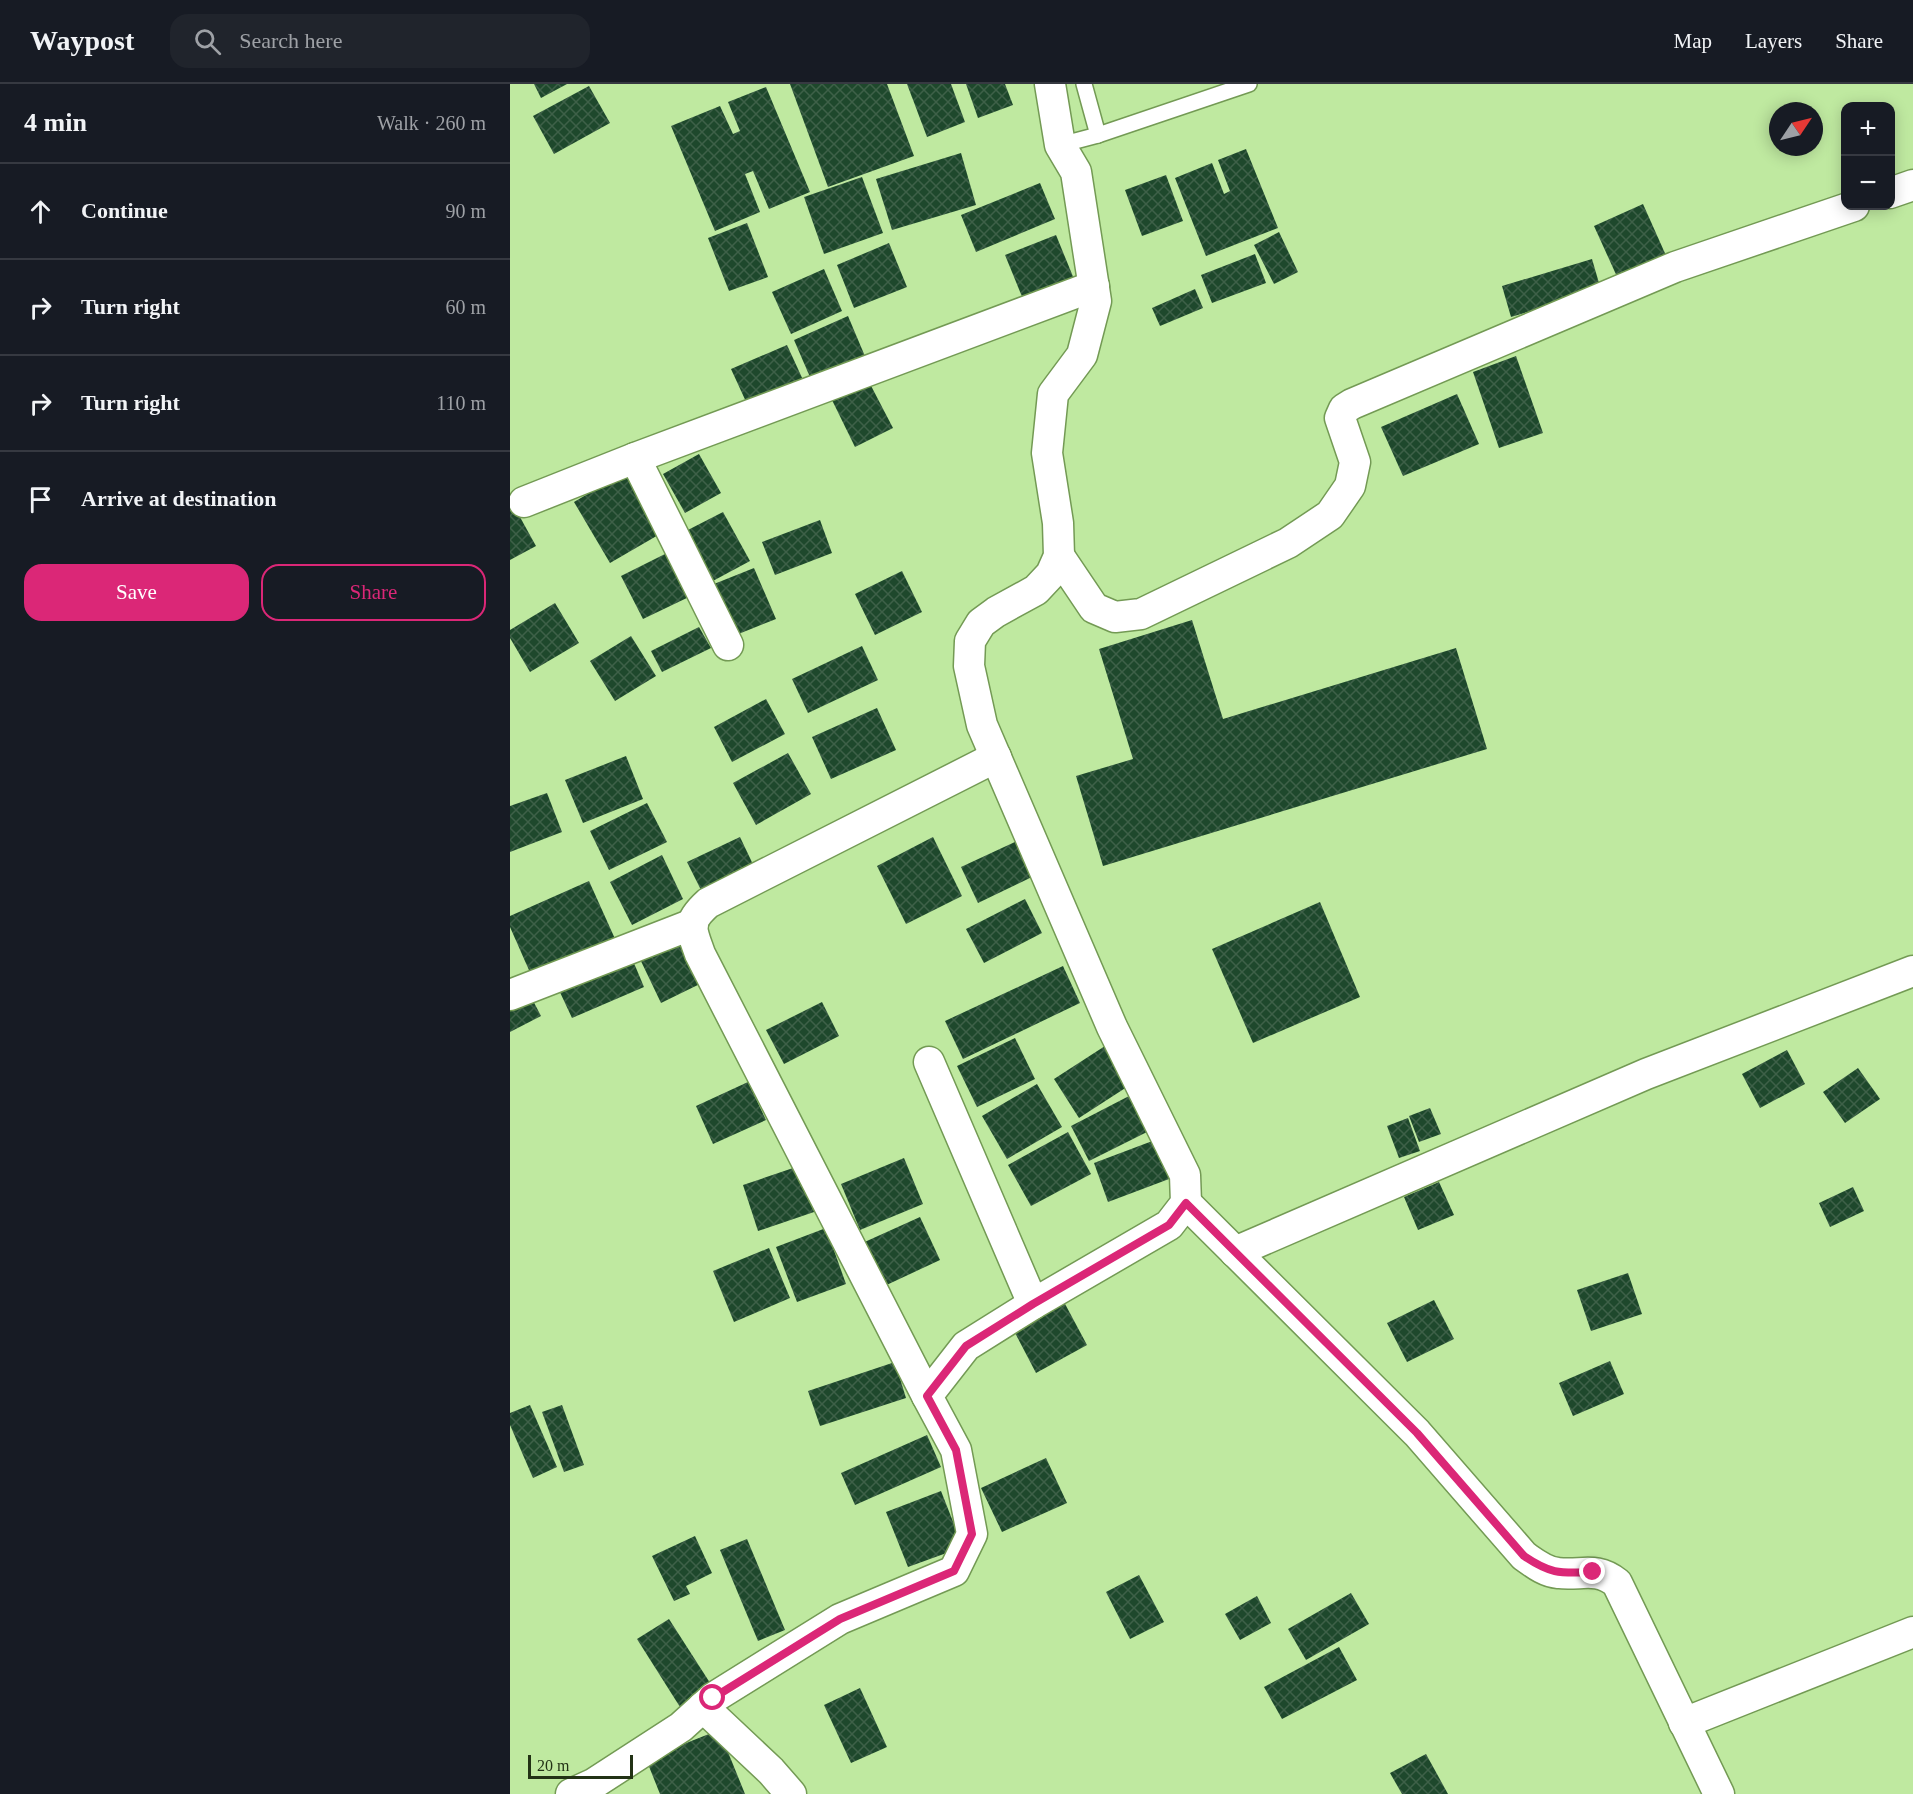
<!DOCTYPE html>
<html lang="en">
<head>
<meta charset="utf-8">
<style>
	:root { --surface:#171b24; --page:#20242c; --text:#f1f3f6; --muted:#9ea1a6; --line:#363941; --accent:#db2777 }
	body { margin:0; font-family:"Times New Roman",serif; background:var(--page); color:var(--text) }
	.controls { position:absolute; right:18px; top:18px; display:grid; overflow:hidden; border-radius:12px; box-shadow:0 3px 15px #0003 }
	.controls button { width:54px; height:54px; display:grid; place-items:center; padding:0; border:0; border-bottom:2px solid var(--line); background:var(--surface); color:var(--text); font:30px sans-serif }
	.compass { position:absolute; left:1259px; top:18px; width:54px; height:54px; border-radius:50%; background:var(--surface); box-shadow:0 3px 15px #0003; rotate:55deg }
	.scale { position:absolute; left:18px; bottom:15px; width:105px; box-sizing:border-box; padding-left:6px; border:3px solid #223215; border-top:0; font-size:16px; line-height:21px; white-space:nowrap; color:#223215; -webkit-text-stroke:4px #bfe9a0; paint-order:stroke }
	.stop { position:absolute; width:18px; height:18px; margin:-14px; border:4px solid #db2777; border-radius:50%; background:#fff }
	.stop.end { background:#db2777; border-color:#fff; box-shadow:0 2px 6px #0008 }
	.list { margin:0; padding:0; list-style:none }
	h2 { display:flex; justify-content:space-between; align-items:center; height:78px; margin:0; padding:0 24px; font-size:26px }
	h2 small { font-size:20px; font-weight:400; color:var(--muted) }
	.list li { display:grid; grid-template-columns:39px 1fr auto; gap:18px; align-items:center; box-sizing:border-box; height:96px; padding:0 24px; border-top:2px solid var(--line) }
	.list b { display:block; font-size:22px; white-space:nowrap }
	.list em { font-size:20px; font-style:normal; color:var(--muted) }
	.actions { display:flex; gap:12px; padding:18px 24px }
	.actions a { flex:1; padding:14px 0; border:2px solid var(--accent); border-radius:18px; text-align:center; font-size:21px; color:var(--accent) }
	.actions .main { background:var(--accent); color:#fff }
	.icon { flex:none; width:33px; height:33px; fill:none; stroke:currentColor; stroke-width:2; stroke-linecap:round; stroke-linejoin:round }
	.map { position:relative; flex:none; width:1403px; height:1710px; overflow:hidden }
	header { display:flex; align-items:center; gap:36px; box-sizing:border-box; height:84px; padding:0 30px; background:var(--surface); border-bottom:2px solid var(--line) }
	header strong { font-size:28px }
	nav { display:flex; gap:33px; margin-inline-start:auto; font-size:21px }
	.search { width:420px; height:54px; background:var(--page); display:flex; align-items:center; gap:15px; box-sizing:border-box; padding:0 21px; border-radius:18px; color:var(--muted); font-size:22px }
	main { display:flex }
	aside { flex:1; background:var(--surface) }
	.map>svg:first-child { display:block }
	.building { fill:url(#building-cross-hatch) }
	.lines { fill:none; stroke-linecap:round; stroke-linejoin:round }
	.lane-casing { stroke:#739a54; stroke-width:18 }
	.street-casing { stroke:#739a54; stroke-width:33 }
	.lane { stroke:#fff; stroke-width:15 }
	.street { stroke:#fff; stroke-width:30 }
	.route { stroke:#db2777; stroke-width:8 }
</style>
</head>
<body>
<header>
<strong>Waypost</strong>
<div class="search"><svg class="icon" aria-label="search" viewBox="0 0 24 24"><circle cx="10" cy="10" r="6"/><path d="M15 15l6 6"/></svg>Search here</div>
<nav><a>Map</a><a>Layers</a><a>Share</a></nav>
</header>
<main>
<aside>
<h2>4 min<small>Walk · 260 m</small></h2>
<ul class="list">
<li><svg class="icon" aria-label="ahead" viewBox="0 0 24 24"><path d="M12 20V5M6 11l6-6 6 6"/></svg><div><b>Continue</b></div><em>90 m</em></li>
<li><svg class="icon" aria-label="right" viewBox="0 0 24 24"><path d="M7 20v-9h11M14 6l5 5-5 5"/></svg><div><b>Turn right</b></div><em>60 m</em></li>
<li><svg class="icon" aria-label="right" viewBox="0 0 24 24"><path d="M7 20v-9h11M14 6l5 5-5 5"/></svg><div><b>Turn right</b></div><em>110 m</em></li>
<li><svg class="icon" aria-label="arrive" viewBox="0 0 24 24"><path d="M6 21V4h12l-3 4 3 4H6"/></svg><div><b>Arrive at destination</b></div></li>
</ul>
<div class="actions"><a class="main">Save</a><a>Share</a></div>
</aside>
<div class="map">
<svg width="1403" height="1710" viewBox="0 0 1403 1710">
	<defs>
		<pattern id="building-cross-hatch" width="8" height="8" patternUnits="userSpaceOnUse" patternTransform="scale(1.5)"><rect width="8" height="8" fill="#1e482c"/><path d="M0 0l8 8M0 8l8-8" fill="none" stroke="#3e6048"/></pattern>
	</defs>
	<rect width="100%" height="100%" fill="#bfe9a0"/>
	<!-- building -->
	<g class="building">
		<polygon points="24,0 57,0 31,14"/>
		<polygon points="280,0 377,0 404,72 318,103"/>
		<polygon points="397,0 441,0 455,38 417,53"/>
		<polygon points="456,0 495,0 503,21 468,34"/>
		<polygon points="79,2 100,39 44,70 23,32"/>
		<polygon points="256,3 300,108 259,125 243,87 235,90 250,128 205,147 161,42 210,22 223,50 230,47 218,18"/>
		<polygon points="736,65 768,144 696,172 665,94 702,79 714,110 720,107 708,76"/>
		<polygon points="451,69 466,121 382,146 366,95"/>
		<polygon points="656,91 673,137 632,152 615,106"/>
		<polygon points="352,93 373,149 314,170 294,113"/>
		<polygon points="530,99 545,135 466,168 451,131"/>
		<polygon points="1133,120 1158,176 1109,197 1084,142"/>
		<polygon points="237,139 258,193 219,207 198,154"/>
		<polygon points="769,148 788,188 764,200 744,161"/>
		<polygon points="546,151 564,195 513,215 495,171"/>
		<polygon points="379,159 397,203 344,224 327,181"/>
		<polygon points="745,170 756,199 702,219 691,191"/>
		<polygon points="1082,175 1091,206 1001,233 992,202"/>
		<polygon points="314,185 332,227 281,250 262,208"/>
		<polygon points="685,205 693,224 650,242 642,224"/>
		<polygon points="338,232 357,277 303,300 284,256"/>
		<polygon points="277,261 294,298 238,322 221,285"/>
		<polygon points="1006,272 1033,349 989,364 963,288"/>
		<polygon points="358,296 383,344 345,363 321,314"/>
		<polygon points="947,310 969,360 893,392 871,343"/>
		<polygon points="189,370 211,409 175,429 153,390"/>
		<polygon points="115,388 150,450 100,479 64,418"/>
		<polygon points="0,415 26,462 0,476"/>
		<polygon points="213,428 240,477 201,498 174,448"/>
		<polygon points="310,436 322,469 265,491 252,458"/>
		<polygon points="159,468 181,512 133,535 111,492"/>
		<polygon points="244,484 266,535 221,553 199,502"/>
		<polygon points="392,487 412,528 365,551 345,510"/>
		<polygon points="45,519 69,559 20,588 0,554 0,546"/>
		<polygon points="682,536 713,635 946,564 977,665 593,782 566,692 623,675 589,565"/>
		<polygon points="189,543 201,564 152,588 141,567"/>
		<polygon points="121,552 146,592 105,617 80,577"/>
		<polygon points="352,562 368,596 298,629 282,595"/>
		<polygon points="256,615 275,650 222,678 204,643"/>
		<polygon points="367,624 386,666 321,695 302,653"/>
		<polygon points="278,669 301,710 246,741 223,699"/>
		<polygon points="116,672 133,715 73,739 55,696"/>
		<polygon points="37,709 52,748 0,768 0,722"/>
		<polygon points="137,719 157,758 99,786 80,747"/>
		<polygon points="230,753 249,793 197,818 177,778"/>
		<polygon points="423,753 452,812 396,840 367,782"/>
		<polygon points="507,757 524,792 468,819 451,783"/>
		<polygon points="152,771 173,815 122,841 100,798"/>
		<polygon points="79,797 106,857 22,893 0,843 0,832"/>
		<polygon points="515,815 532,849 474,879 456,845"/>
		<polygon points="810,818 850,913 743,959 702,865"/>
		<polygon points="177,851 198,896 151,919 129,873"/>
		<polygon points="121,872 134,903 62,934 48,904"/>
		<polygon points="553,882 570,919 453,975 435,937"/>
		<polygon points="18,907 31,932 0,948 0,916"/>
		<polygon points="312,918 329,952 274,980 256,946"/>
		<polygon points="505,954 525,995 467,1023 447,982"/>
		<polygon points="595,962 620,1001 569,1034 544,995"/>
		<polygon points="1277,966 1295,1000 1250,1024 1232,990"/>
		<polygon points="1348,984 1370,1015 1335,1039 1313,1008"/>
		<polygon points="238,998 256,1036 203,1060 186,1022"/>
		<polygon points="527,1000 552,1043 497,1075 472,1032"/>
		<polygon points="621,1011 639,1047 579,1077 561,1042"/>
		<polygon points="920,1024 931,1050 909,1058 899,1032"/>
		<polygon points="898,1034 910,1067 889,1074 877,1042"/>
		<polygon points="558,1048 581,1090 521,1122 498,1081"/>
		<polygon points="645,1056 659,1095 598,1118 584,1079"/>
		<polygon points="394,1074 413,1120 350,1146 331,1100"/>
		<polygon points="292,1081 307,1127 248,1147 233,1101"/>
		<polygon points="929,1098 944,1131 908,1146 894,1113"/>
		<polygon points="1343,1103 1354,1127 1320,1143 1309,1119"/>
		<polygon points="410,1133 430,1176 368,1205 348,1161"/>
		<polygon points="316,1144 336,1200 287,1218 266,1163"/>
		<polygon points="259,1164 280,1214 224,1238 203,1187"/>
		<polygon points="1118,1189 1132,1230 1081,1247 1067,1206"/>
		<polygon points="924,1216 944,1255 897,1278 877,1239"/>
		<polygon points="554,1218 577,1261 526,1289 503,1245"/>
		<polygon points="1100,1277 1114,1310 1063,1332 1049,1299"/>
		<polygon points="385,1278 396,1314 310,1342 298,1307"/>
		<polygon points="20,1321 47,1383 23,1394 0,1341 0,1329"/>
		<polygon points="52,1321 74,1381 54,1388 32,1328"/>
		<polygon points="417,1351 431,1383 345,1421 331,1389"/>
		<polygon points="536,1374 557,1419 492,1448 471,1404"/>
		<polygon points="431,1407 453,1463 398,1483 376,1428"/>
		<polygon points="185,1452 202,1489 176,1502 180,1510 164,1517 142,1472"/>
		<polygon points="237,1455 275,1546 248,1557 210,1466"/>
		<polygon points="629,1491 654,1538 620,1555 596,1508"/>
		<polygon points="841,1509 859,1540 796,1576 778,1545"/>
		<polygon points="747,1512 761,1539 730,1556 715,1530"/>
		<polygon points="159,1535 202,1602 170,1623 127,1555"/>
		<polygon points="829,1563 847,1596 772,1635 754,1603"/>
		<polygon points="350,1604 377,1663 341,1679 314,1621"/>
		<polygon points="209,1646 235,1710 150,1710 136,1675"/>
		<polygon points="916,1670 938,1710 892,1710 880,1689"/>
	</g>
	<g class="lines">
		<!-- lane casing -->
		<g class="lane-casing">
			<g id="lane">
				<polyline points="574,0 588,51"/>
				<polyline points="550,61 588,51 739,0"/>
			</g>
		</g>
		<!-- street casing -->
		<g class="street-casing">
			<g id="street">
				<polyline points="1380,109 1403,101"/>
				<polyline points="125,374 218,561"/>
				<polyline points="14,418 125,374 584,202"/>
				<polyline points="549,472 584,524 605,533 631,530 778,459 820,431 840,402 845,378 830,334 834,325 842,320 1165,183 1344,122"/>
				<polyline points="0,911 183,840"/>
				<polyline points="419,978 523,1220"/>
				<path d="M676 1119 907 1349 1014 1472C1024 1479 1035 1488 1048 1489 1071 1492 1086 1482 1107 1499L1209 1710"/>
				<polyline points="725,1168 1136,990 1403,887"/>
				<path d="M417 1312 190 870C181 844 176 839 198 819L486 673"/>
				<polyline points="193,1623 261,1687 281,1710"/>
				<polyline points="1174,1639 1403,1548"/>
				<polyline points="61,1710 83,1700 171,1643 203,1614 330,1535 444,1487 462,1450 446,1366 417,1312 456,1262 523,1220 659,1141 676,1119 675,1091 602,943 472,641 459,582 460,557 471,539 486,528 526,506 541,490 549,472 548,439 537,369 543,310 572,271 586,217 566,88 550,61 540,0"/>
			</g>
		</g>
		<!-- lane -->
		<use href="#lane" class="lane"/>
		<!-- street -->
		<use href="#street" class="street"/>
	</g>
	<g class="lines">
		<!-- route -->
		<path class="route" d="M203 1614 330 1535 444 1487 462 1450 446 1366 417 1312 456 1262 523 1220 659 1141 676 1119 907 1349 1014 1472C1042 1491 1051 1489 1083 1488"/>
	</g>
</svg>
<div class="controls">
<button>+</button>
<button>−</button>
</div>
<svg class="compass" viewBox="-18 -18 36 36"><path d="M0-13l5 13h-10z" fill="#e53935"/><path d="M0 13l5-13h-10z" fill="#9ea1a6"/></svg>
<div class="scale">20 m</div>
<div class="stop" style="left:203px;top:1614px"></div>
<div class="stop end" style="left:1083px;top:1488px"></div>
</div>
</main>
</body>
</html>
